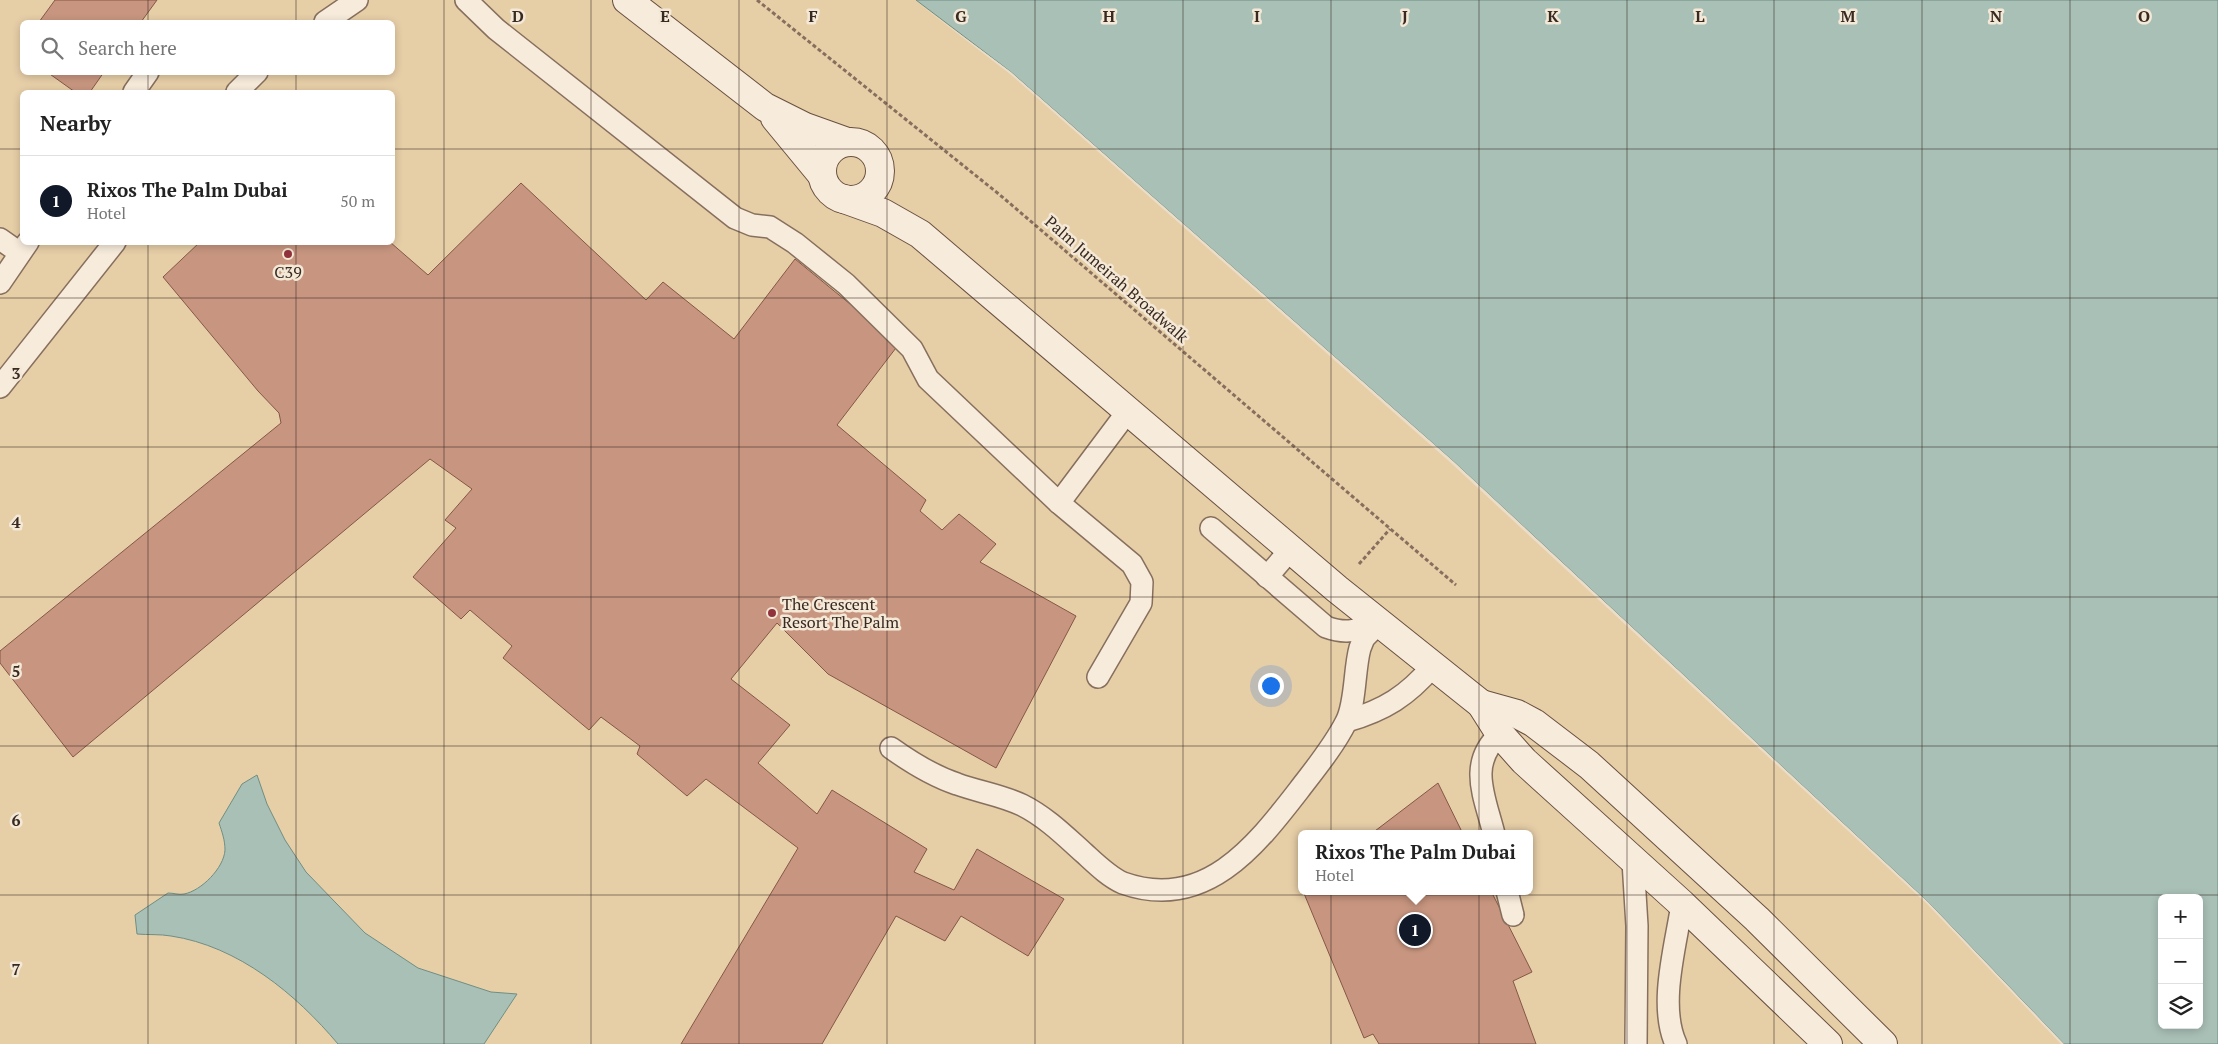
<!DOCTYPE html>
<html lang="en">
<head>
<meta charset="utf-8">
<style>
	:root { --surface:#fff; --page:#f2f2f2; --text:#222; --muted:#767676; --line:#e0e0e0; --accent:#111827 }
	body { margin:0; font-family:"PT Serif",serif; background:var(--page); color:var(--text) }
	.controls { position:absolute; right:15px; bottom:15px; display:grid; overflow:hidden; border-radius:8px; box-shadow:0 2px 8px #0003 }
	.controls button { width:45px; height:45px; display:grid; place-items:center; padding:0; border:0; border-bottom:1px solid var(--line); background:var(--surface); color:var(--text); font:25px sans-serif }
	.you { position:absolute; left:1270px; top:685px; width:18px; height:18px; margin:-12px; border:4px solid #fff; border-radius:50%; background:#1a73e8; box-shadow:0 0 0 8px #1a73e833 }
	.badge { display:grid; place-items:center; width:32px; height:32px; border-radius:50%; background:var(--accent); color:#fff; font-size:16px; font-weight:700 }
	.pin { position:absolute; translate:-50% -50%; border:2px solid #fff; box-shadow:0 1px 5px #0006 }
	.popup { position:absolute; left:1298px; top:830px; width:235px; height:65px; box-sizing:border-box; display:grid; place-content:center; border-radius:8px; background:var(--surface); filter:drop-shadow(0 1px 4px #0005); font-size:16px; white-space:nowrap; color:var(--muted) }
	.popup b { font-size:19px; color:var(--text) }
	.popup::after { content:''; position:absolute; left:50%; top:100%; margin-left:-10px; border:10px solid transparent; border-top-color:var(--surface) }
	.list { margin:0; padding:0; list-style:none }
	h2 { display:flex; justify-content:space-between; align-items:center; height:65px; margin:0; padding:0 20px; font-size:21px }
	h2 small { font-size:16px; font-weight:400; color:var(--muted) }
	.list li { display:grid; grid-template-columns:32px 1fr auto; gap:15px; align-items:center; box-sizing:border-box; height:90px; padding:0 20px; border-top:1px solid var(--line) }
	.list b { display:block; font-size:19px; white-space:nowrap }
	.list p { margin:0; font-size:16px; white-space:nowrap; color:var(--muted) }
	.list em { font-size:16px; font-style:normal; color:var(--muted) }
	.icon { flex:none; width:28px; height:28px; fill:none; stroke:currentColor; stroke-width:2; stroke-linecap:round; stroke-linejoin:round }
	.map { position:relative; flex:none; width:2218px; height:1044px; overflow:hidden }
	.search { position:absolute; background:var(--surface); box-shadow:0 2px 8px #0003; left:20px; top:20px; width:375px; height:55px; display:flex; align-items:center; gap:12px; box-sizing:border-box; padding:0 18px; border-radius:8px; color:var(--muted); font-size:19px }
	.panel { position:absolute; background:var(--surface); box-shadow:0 2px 8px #0003; left:20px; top:90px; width:375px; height:155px; border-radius:8px }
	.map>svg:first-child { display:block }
	.sand { fill:#e6cea7; fill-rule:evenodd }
	.water { fill:#a9c0b7; stroke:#6f8e83; fill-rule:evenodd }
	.pier { fill:#ecddc8 }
	.building { fill:#c89680; stroke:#855745 }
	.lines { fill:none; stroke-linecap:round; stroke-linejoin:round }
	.service-casing { stroke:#876f5e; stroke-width:24 }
	.secondary-casing { stroke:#695041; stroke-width:30 }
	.path { stroke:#876f5e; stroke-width:3; stroke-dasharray:4 2.5; stroke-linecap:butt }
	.service { stroke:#f7ebdb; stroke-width:21 }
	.secondary { stroke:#f7ebdb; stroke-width:28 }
	.grid { fill:none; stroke:#382921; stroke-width:1; stroke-opacity:0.55 }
	.poi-dot { fill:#92323d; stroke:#f4e8d7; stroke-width:2 }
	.labels { text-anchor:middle; stroke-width:5; stroke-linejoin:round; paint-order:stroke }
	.poi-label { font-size:16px; fill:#382921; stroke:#f4e8d7 }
	.street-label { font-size:16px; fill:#382921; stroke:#f4e8d7 }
	.grid-label { font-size:16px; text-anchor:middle; font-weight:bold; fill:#382921; stroke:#f4e8d7; stroke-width:5; stroke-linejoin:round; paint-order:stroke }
</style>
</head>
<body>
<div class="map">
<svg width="2218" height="1044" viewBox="0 0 2218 1044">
	<rect width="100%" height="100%" fill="#ecddc8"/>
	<!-- sand -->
	<path class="sand" d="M0 0H916L1011 72 1453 461 1928 902 2064 1044H0ZM22 22H392V72H22ZM22 92H392V242H22ZM1301 834H1529V891H1301Z"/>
	<!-- water -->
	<g class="water">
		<path d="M916 0H2218V1044H2064L1928 902 1453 461 1011 72ZM2162 898H2199V1025H2162Z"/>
		<path d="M257 775 267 804 285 840 306 872 365 933 418 968 491 992 517 994 484 1044H338C296 994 238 946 171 936 160 934 148 935 137 934L135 915 168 893C173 893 179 895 184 894 201 891 224 868 225 850 225 840 222 832 219 823L242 784Z"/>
	</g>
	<!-- pier -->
	<polygon class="pier" points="914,0 1011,72 1453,461 1928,902 2064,1044 2061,1044 1927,904 1451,463 1010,74"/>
	<!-- building -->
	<g class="building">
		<polygon points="55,0 157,0 141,22 39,22"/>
		<polygon points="47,72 104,72 90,92 75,92"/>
		<polygon points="521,183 646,300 663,282 734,339 795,259 899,344 837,425 926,500 920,511 942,530 959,514 996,544 980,562 1076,616 996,768 828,674 777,623 731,679 790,725 758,763 817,814 832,790 927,849 914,872 954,890 977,849 1064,899 1028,956 961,916 945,941 896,916 822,1044 681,1044 798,848 706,779 687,796 637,754 640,746 601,717 589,730 503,658 512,646 470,610 461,619 413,577 456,528 445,520 472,489 430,459 73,757 0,663 0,651 281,423 279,413 258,391 163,277 200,242 390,242 428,275"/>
		<polygon points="1438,783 1463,834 1371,834"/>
		<polygon points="1303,891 1491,891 1532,972 1513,981 1536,1044 1379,1044 1373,1034 1364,1038"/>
	</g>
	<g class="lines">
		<!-- service casing -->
		<g class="service-casing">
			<g id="service">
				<polyline points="466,0 496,29 735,218 752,225 770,227 795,243 846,284 912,349 928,379 1059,503 1132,564 1142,582 1141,603 1098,677"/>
				<polyline points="325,22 357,0"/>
				<polyline points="134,92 148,72"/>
				<polyline points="237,92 257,72"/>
				<polyline points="0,239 20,253"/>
				<polyline points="0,283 28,242"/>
				<polyline points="0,387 115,242"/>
				<polyline points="1059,503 1128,411"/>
				<path d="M1211 528 1326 627C1345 634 1359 632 1375 620"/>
				<polyline points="1267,577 1291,549"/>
				<path d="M1347 721C1385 710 1407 696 1433 666"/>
				<path d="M891 748C912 763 933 776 957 784 979 792 1001 795 1022 805 1046 817 1065 836 1084 853 1096 864 1109 877 1123 883 1204 912 1255 847 1299 790 1315 769 1334 746 1346 722 1356 704 1354 669 1360 648L1364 638 1379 623"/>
				<path d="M1494 834C1485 797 1467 764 1500 734"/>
				<polyline points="1633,861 1637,926 1636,1044"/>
				<polyline points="1507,891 1513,915"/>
				<path d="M1676 1044C1658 1005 1676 945 1682 904"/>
			</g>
		</g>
		<!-- secondary casing -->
		<g class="secondary-casing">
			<g id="secondary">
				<polyline points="627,0 765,107 805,127 847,142"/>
				<polyline points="775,118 822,175"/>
				<circle cx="851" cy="171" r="29"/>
				<polyline points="844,199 883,213 920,234 1337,589 1481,704 1500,734 1524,761 1682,904 1828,1044"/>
				<polyline points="1481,704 1517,714 1534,723 1589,765 1757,919 1883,1044"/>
			</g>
		</g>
		<!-- path -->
		<g class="path">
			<polyline points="757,0 1000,195 1456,585"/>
			<polyline points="1359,564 1390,529"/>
		</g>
		<!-- service -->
		<use href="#service" class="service"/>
		<!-- secondary -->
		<use href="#secondary" class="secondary"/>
	</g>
	<!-- grid -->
	<path class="grid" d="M148 0V22M296 0V22M444 0V1044M591 0V1044M739 0V1044M887 0V1044M1035 0V1044M1183 0V1044M1331 0V1044M1479 0V1044M1627 0V1044M1774 0V1044M1922 0V1044M2070 0V1044M148 72V92M296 72V92M0 149H22M392 149H2218M148 242V1044M296 242V1044M0 298H2218M0 447H2218M0 597H2218M0 746H2218M0 895H2218"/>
	<!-- markers -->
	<g class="poi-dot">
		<circle cx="288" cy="254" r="5"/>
		<circle cx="772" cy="613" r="5"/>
	</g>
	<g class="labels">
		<!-- poi labels -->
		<g class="poi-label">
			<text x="288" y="278">C39</text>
			<text x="782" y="610" text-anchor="start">The Crescent<tspan x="782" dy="18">Resort The Palm</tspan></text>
		</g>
		<!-- street labels -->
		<g class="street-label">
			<text transform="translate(1117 279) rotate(41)" y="6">Palm Jumeirah Broadwalk</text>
		</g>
	</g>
	<g class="grid-label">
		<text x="518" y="22">D</text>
		<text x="665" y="22">E</text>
		<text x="813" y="22">F</text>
		<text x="961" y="22">G</text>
		<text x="1109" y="22">H</text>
		<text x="1257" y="22">I</text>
		<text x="1405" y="22">J</text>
		<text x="1553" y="22">K</text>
		<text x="1700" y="22">L</text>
		<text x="1848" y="22">M</text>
		<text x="1996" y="22">N</text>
		<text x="2144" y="22">O</text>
		<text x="16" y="379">3</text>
		<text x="16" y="528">4</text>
		<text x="16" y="677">5</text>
		<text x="16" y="826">6</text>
		<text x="16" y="975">7</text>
	</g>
</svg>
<div class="controls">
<button>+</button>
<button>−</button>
<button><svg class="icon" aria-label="layers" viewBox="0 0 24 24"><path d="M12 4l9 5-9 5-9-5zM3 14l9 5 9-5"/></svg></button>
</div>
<div class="you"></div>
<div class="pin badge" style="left:1415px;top:930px">1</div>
<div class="popup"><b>Rixos The Palm Dubai</b>Hotel</div>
<div class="search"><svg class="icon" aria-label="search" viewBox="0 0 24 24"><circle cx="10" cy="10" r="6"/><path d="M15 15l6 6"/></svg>Search here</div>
<section class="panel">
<h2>Nearby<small></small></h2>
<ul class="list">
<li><span class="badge">1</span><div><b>Rixos The Palm Dubai</b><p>Hotel</p></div><em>50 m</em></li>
</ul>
</section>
</div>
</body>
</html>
